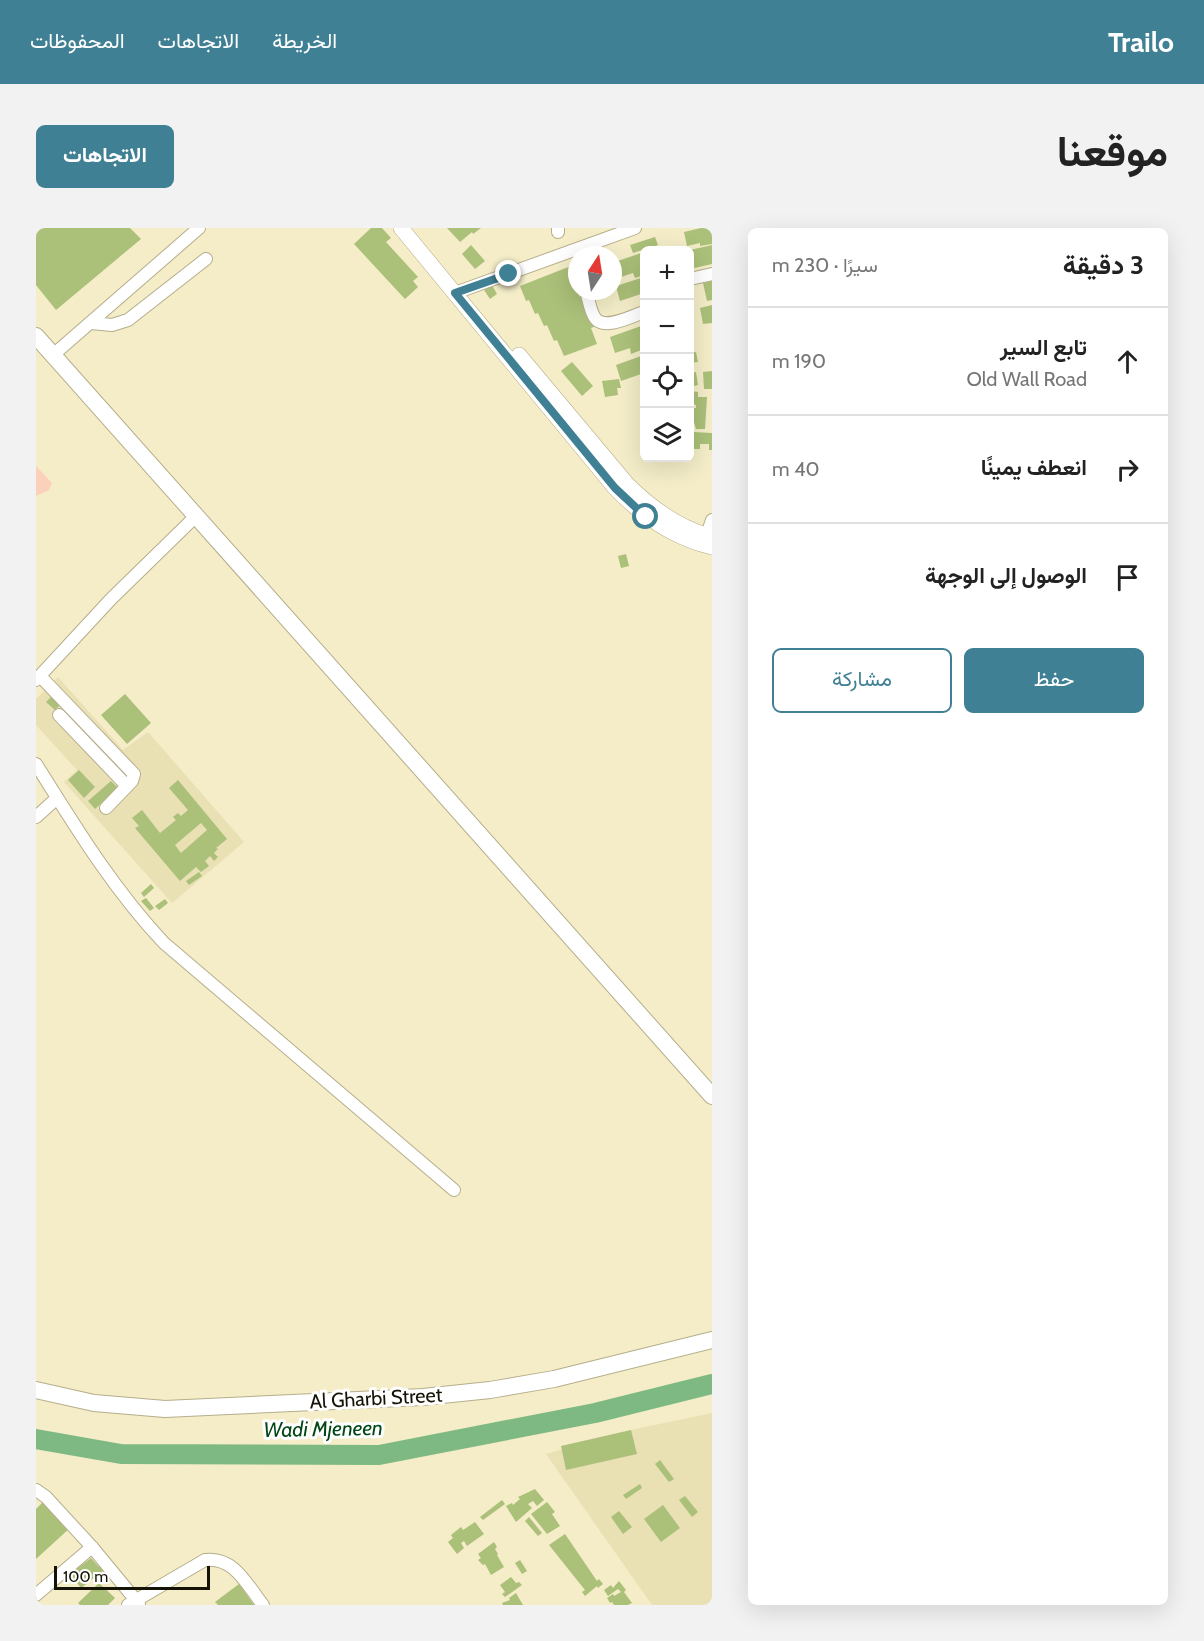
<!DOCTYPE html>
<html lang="ar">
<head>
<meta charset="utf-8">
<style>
	:root { --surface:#fff; --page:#f2f2f2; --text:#222; --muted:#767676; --line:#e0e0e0; --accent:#408094 }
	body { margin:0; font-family:Cabin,Vazirmatn,sans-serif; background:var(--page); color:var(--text); direction:rtl }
	.controls { position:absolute; right:18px; top:18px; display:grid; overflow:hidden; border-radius:9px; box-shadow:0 6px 24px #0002 }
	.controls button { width:54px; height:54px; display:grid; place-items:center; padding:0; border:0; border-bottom:2px solid var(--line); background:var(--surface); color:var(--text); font:30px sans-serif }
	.compass { position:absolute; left:532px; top:18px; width:54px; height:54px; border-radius:50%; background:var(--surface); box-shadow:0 6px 24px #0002; rotate:12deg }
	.scale { position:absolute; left:18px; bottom:15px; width:156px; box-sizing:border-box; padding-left:6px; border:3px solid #151306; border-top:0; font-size:16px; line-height:21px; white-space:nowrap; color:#151306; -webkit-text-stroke:4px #fff; paint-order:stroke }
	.stop { position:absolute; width:18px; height:18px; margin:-14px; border:4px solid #408094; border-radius:50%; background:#fff }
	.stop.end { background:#408094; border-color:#fff; box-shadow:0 2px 6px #0008 }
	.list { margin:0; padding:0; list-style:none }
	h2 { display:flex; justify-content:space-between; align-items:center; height:78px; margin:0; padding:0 24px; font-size:26px }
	h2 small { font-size:20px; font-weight:400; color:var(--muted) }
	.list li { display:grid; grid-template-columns:39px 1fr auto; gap:18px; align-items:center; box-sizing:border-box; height:108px; padding:0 24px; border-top:2px solid var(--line) }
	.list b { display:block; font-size:22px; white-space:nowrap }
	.list p { margin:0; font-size:20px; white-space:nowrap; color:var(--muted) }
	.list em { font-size:20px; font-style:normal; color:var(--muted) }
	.actions { display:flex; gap:12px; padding:18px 24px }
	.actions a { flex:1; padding:14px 0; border:2px solid var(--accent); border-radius:9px; text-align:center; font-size:21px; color:var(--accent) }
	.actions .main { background:var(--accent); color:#fff }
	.icon { flex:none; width:33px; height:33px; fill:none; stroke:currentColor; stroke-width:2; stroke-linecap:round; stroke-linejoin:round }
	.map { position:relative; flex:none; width:676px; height:1377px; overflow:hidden; direction:ltr; border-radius:9px }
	header { display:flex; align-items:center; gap:36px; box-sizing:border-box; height:84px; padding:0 30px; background:var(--accent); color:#fff }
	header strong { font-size:28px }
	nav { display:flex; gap:33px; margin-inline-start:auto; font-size:21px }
	.intro { display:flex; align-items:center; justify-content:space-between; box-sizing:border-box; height:144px; padding:0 36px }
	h1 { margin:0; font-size:42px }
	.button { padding:15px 27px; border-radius:9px; background:var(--accent); color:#fff; font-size:21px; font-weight:700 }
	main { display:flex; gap:36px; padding:0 36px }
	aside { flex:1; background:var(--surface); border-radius:9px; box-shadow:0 6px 24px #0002 }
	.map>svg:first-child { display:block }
	.built { fill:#e9e0b4 }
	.green { fill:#fbd1bb }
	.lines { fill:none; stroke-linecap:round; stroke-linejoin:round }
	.river { stroke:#7eb983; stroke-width:20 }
	.building { fill:#abc079; fill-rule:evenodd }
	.minor-casing { stroke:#b5ae8b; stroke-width:14 }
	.major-casing { stroke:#b5ae8b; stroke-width:16 }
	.highway-casing { stroke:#b5ae8b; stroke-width:18 }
	.minor { stroke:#fff; stroke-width:12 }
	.major { stroke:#fff; stroke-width:15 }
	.highway { stroke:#fff; stroke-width:16 }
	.route { stroke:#408094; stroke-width:8 }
	.labels { text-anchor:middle; stroke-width:6; stroke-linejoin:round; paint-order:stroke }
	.street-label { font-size:20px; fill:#151306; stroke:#fff }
	.water-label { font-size:21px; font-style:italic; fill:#014714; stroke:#fff }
</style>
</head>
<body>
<header>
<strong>Trailo</strong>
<nav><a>الخريطة</a><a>الاتجاهات</a><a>المحفوظات</a></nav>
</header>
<div class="intro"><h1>موقعنا</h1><a class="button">الاتجاهات</a></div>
<main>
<aside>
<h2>3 دقيقة<small>سيرًا · 230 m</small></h2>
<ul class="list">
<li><svg class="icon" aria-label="ahead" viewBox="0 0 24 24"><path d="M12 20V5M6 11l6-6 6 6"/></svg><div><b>تابع السير</b><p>Old Wall Road</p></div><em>190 m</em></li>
<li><svg class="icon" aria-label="right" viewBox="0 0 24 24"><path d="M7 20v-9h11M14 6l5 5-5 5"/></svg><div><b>انعطف يمينًا</b></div><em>40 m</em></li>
<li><svg class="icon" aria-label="arrive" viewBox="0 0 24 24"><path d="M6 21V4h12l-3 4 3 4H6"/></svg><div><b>الوصول إلى الوجهة</b></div></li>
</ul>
<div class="actions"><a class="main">حفظ</a><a>مشاركة</a></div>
</aside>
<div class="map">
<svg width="676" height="1377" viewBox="0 0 676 1377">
	<rect width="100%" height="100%" fill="#f4edc8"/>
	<!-- built -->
	<g class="built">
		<polygon points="22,449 87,522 112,504 208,614 136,675 28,554 41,542 0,497 0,471"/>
		<polygon points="676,1185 676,1377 616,1377 510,1226 595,1202"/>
	</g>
	<!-- green -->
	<polygon class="green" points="0,238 16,255 13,262 0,268"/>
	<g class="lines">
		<!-- river -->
		<polyline class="river" points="0,1211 85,1226 343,1227 559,1185 676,1156"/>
	</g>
	<!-- building -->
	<g class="building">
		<polygon points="0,0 94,0 105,11 20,82 0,57"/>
		<polygon points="335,0 346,0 355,10 350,14 382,49 377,53 382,59 369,71 318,16"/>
		<polygon points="411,0 445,0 437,6 436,4 424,14"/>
		<polygon points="665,0 676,0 676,16 664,18 664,15 651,18 648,4"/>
		<polygon points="619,9 622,17 597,25 594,17"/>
		<polygon points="435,17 449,33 439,41 426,26"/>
		<polygon points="676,17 676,36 654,41 654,22"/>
		<polygon points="608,24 608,47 599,50 597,45 585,49 579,34"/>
		<polygon points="540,36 541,51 537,52 544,69 548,68 560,98 555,100 561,116 528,128 521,112 518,113 511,97 508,98 502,85 499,86 493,72 490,73 484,58"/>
		<polygon points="608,49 608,65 584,73 580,58"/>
		<polygon points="676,53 676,72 671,73 667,55"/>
		<polygon points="456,57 461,66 454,71 448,62"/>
		<polygon points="676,77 676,95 667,96 664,80"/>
		<polygon points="608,97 608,115 607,116 608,121 595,126 594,120 579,125 574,109"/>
		<polygon points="660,124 662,134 654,135 654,125"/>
		<polygon points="608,127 608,145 585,153 580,137"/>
		<polygon points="536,134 557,158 546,168 525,143"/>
		<polygon points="676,143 676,161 668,161 667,144"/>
		<polygon points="660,144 662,157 654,159 654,145"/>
		<polygon points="583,151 585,160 581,160 582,167 569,169 566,153"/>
		<polygon points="655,163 662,164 662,169 671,169 669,201 660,201 658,194 655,194 656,180 660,180 660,177 655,176"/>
		<polygon points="657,204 676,205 676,222 673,222 673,216 664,216 664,221 656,221"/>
		<polygon points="590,326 593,338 585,340 582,328"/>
		<polygon points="89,466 115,495 91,516 65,487"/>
		<polygon points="15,469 24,477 19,482 10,474"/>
		<polygon points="43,542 59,559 48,570 32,552"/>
		<path d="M142 552 191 611 180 620 182 621 178 625 182 629 178 633 174 628 169 633 173 638 165 644 160 639 144 653 99 600 103 598 96 590 106 582 124 605 140 592 137 589 142 585 145 588 152 582 133 560ZM165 595 171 602 145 625 139 617Z"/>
		<polygon points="75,553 82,560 59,581 52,573"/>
		<polygon points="163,644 166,648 153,657 150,653"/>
		<polygon points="115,656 118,660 108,669 105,665"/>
		<polygon points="110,670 118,680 114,683 105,673"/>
		<polygon points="129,671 132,675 123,682 119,678"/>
		<polygon points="595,1202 601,1226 530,1242 525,1218"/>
		<polygon points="624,1232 638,1251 633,1254 619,1236"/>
		<polygon points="604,1256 606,1260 590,1271 587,1267"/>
		<polygon points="499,1261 508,1272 501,1278 497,1273 492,1276 496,1280 480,1294 470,1278 476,1275 477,1277 484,1271 482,1269"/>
		<polygon points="649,1268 662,1284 656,1289 643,1272"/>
		<polygon points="466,1272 469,1276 447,1292 444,1289"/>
		<polygon points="8,1273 35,1299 0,1331 0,1281"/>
		<polygon points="511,1274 519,1284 516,1286 524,1298 511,1306 495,1286"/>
		<polygon points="627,1277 644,1300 625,1314 608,1291"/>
		<polygon points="583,1283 596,1299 587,1306 575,1289"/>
		<polygon points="493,1289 506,1305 502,1308 489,1293"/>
		<polygon points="439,1294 448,1306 431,1318 428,1313 425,1315 428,1320 421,1326 412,1314 417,1310 415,1307 425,1299 427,1302"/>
		<polygon points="529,1306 561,1353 563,1351 567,1356 562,1360 561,1358 549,1368 546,1364 549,1362 513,1317"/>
		<polygon points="458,1314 461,1319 459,1321 462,1326 461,1327 468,1339 455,1347 449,1336 447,1337 442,1332 445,1330 442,1326"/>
		<polygon points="55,1330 63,1339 68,1336 71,1340 45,1360 34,1346"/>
		<polygon points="484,1332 491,1343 486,1346 479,1335"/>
		<polygon points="475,1349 480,1355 483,1354 486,1357 469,1369 466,1366 469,1364 464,1357"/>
		<polygon points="583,1353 590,1362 588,1364 596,1375 592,1377 578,1377 576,1374 574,1375 571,1370 577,1366 578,1368 585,1364 582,1361 572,1368 568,1362 575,1357 577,1360"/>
		<polygon points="63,1355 79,1370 72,1377 44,1377 42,1375"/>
		<polygon points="203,1356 218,1377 182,1377 179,1374"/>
		<polygon points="480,1365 487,1377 467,1377 466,1375 474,1372 473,1370"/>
	</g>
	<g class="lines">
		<!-- minor casing -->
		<g class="minor-casing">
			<g id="minor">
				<polyline points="522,0 522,4"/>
				<polyline points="654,51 676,46"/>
				<path d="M550 63C553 72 554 83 559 90 568 103 596 88 608 84"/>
				<polyline points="419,65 599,0"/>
				<polyline points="55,95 76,97 92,92 170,31"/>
				<polyline points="17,127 163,0"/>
				<polyline points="668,316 676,292"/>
				<polyline points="4,448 98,546 96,553 70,580"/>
				<polyline points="0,452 75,371 159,289"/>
				<polyline points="23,487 91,558"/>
				<path d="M0 536C39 598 77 661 128 715L418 962"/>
				<polyline points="0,589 21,570"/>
				<polyline points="0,1262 10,1269 56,1319 103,1376"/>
				<polyline points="0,1367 56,1319"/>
				<path d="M92 1377 169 1332C198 1328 211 1357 227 1377"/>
			</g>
		</g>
		<!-- major casing -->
		<g class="major-casing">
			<g id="major">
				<path d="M365 0 579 260C606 288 637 310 676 319"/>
				<path d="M483 127 591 256C615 280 643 300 676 309"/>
			</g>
		</g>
		<!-- highway casing -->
		<g class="highway-casing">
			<g id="highway">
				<polyline points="0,108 676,868"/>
				<polyline points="0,1162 58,1175 129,1181 387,1169 454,1162 518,1151 676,1112"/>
			</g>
		</g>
		<!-- minor -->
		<use href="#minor" class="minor"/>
		<!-- major -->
		<use href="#major" class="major"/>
		<!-- highway -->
		<use href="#highway" class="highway"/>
	</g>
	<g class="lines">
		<!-- route -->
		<polyline class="route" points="473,46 419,65 579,260 610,289"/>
	</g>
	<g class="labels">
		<!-- street labels -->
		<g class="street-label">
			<text transform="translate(340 1170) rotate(-3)" y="7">Al Gharbi Street</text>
		</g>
		<!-- water labels -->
		<g class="water-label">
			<text transform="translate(287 1201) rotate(-1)" y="7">Wadi Mjeneen</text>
		</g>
	</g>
</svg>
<div class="controls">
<button>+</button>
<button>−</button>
<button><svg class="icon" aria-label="locate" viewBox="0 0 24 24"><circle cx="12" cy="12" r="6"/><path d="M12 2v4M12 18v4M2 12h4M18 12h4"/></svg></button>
<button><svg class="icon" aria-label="layers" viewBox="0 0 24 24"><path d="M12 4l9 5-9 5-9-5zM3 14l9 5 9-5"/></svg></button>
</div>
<svg class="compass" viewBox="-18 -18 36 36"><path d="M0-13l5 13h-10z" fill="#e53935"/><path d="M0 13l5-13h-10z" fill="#767676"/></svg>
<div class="scale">100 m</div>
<div class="stop" style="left:610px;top:289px"></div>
<div class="stop end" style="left:473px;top:46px"></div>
</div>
</main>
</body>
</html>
